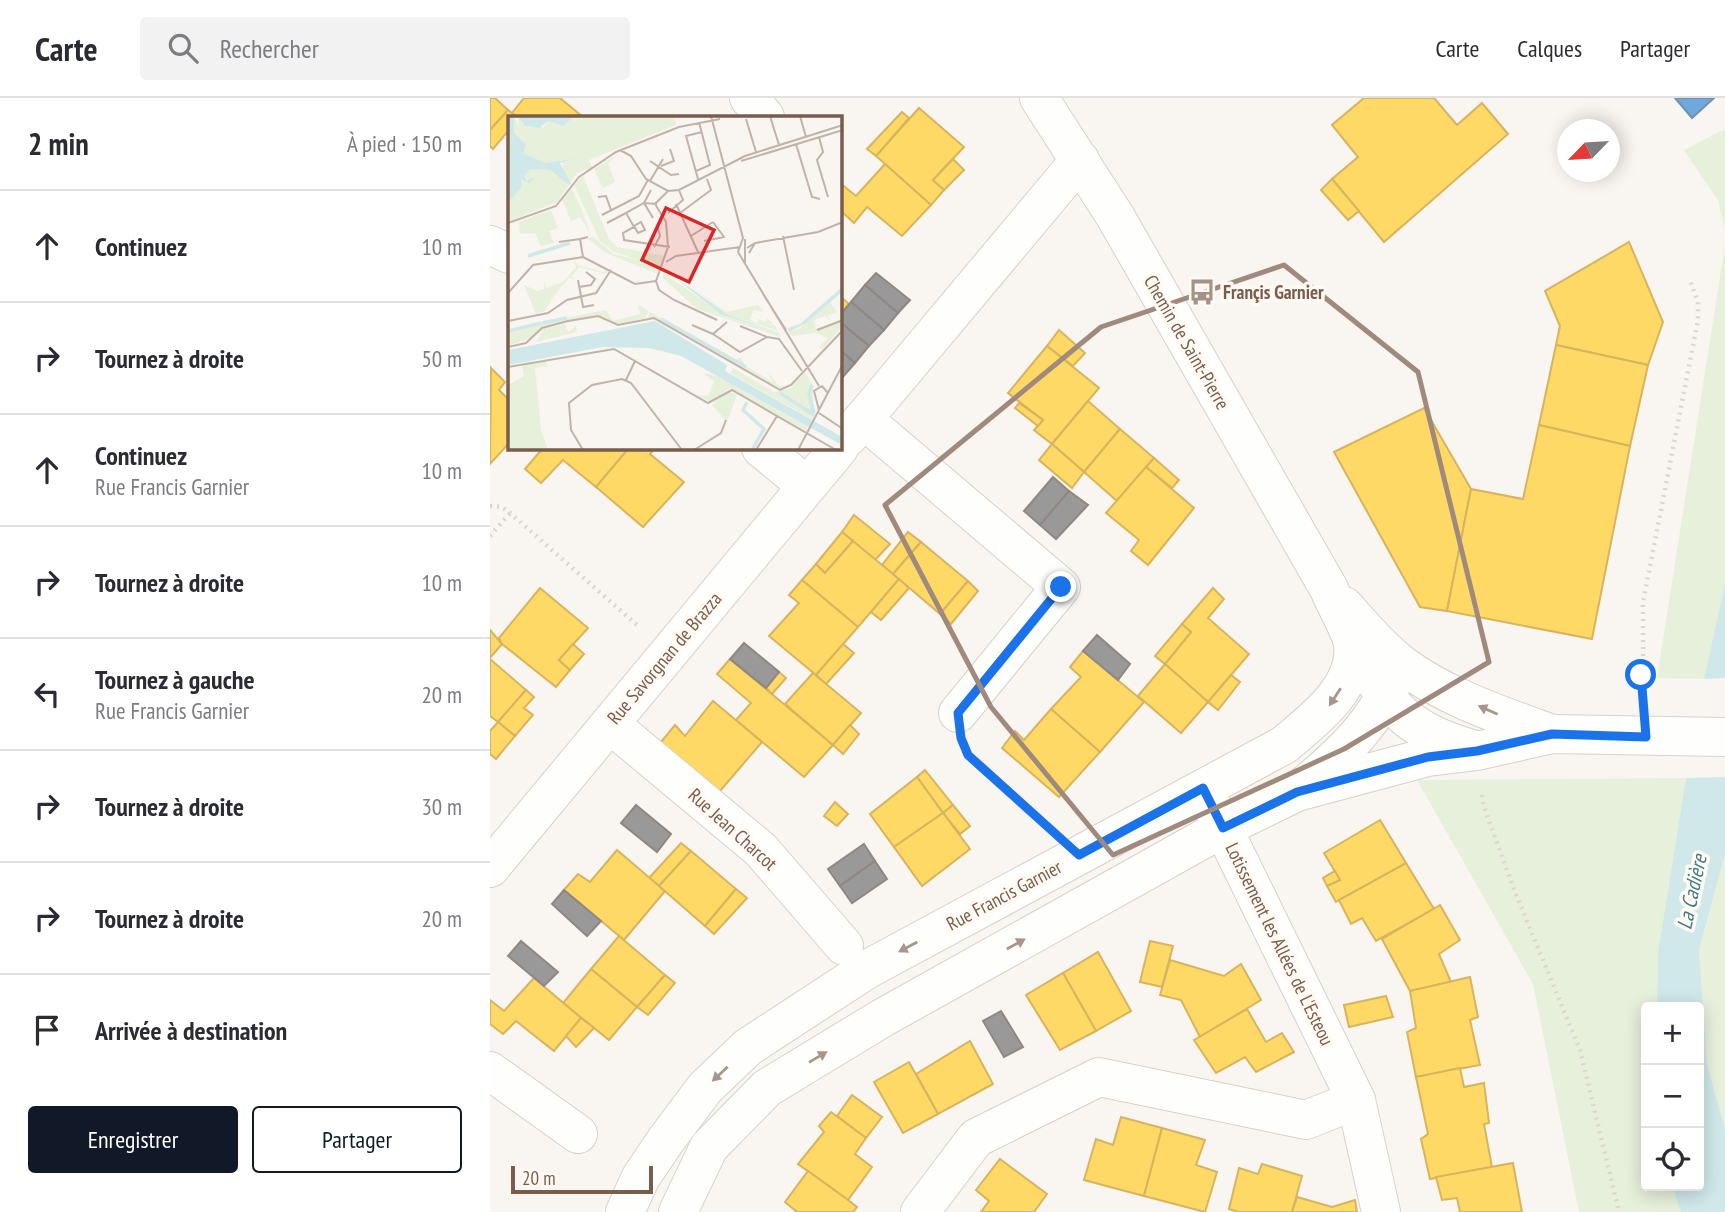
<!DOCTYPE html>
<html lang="fr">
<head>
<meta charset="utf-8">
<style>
	:root { --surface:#fff; --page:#f2f2f3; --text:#2b2b33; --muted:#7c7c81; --line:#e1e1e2; --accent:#111827 }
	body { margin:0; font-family:"PT Sans Narrow",sans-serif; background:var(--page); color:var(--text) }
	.controls { position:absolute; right:21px; bottom:21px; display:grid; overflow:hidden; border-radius:7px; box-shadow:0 4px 18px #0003 }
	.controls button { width:63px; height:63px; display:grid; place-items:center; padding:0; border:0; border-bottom:2px solid var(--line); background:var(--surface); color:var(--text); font:35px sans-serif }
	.compass { position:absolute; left:1067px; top:21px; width:63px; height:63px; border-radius:50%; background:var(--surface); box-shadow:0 4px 18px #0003; rotate:245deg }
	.scale { position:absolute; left:21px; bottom:18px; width:142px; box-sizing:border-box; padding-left:7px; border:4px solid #7a5c4d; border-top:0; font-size:19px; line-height:24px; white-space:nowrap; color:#7a5c4d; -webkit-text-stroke:5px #fffaf3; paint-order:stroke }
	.stop { position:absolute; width:21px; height:21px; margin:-16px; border:5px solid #1a73e8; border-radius:50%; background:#fff }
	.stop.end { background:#1a73e8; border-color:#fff; box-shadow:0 2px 7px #0008 }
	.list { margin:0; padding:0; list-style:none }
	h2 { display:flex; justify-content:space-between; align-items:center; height:91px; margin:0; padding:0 28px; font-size:30px }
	h2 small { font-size:23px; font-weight:400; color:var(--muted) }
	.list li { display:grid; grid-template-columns:46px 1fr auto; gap:21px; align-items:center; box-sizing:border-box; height:112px; padding:0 28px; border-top:2px solid var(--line) }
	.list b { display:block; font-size:26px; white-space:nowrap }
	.list p { margin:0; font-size:23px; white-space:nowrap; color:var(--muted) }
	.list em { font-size:23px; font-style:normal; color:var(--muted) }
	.actions { display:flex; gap:14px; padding:21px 28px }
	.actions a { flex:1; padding:16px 0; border:2px solid var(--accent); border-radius:7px; text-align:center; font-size:24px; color:var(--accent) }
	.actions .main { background:var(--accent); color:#fff }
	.icon { flex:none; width:38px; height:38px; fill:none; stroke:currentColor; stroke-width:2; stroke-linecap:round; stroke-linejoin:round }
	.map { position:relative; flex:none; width:1235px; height:1114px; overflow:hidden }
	header { display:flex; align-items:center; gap:42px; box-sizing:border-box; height:98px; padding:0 35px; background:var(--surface); border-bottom:2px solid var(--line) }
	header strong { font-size:33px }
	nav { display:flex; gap:38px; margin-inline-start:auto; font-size:24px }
	.search { width:490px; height:63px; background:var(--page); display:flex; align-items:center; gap:18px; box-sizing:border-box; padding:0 24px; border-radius:7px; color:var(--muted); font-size:26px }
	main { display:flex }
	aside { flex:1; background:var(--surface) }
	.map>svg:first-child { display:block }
	.green { fill:#e7f0db }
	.water { fill:#d0e8ea }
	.homes { fill:#ffd966; stroke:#d7b45e; stroke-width:2 }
	.schools { fill:#6fa8dc; stroke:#7291b1; stroke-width:2 }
	.industry { fill:#999; stroke:#908782; stroke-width:2 }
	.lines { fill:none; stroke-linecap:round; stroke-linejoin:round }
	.minor-casing { stroke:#d7d1cb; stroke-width:40 }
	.path { stroke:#dcd5d0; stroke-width:4.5; stroke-dasharray:2 5; stroke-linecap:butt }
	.minor { stroke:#fefefd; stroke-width:38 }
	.oneway { fill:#a8958b }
	.route { stroke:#1a73e8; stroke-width:9 }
	.marked { fill:none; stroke:#9f8a7d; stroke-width:5; stroke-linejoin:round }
	.labels { text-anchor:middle; stroke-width:7; stroke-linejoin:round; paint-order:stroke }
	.poi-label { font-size:19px; font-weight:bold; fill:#7a5c4d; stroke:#fffaf3; text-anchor:start }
	.street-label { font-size:19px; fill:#7a5c4d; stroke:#fffaf3 }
	.water-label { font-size:21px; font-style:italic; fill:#437c86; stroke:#fffaf3 }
	.inset-river { fill:none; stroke:#d0e8ea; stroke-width:3.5 }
	.inset-road { fill:none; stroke:#c2b3aa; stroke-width:2 }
	.view { fill:#d62828; fill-opacity:0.15; stroke:#d62828; stroke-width:3.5 }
	.inset-edge { fill:none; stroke:#7a5c4d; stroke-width:3.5 }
</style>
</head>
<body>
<header>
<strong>Carte</strong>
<div class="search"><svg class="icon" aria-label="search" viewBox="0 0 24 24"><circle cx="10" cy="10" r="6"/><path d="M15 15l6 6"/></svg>Rechercher</div>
<nav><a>Carte</a><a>Calques</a><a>Partager</a></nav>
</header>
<main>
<aside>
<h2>2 min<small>À pied · 150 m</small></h2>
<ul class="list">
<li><svg class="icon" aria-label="ahead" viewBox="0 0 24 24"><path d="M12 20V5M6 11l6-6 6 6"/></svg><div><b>Continuez</b></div><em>10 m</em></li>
<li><svg class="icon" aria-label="right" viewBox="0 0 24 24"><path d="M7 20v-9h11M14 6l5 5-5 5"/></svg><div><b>Tournez à droite</b></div><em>50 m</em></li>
<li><svg class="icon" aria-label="ahead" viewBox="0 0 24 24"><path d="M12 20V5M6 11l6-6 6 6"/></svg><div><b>Continuez</b><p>Rue Francis Garnier</p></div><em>10 m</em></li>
<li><svg class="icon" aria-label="right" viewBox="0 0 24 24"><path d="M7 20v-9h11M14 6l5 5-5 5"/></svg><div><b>Tournez à droite</b></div><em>10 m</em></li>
<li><svg class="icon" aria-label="left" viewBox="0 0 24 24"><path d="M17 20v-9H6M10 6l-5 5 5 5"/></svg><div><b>Tournez à gauche</b><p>Rue Francis Garnier</p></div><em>20 m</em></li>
<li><svg class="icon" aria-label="right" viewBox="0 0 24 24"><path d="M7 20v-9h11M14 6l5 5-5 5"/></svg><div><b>Tournez à droite</b></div><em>30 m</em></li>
<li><svg class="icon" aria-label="right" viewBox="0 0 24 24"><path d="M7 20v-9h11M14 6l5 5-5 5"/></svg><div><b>Tournez à droite</b></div><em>20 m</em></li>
<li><svg class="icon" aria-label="arrive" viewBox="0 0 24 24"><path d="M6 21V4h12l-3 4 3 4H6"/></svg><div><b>Arrivée à destination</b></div></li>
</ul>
<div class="actions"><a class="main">Enregistrer</a><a>Partager</a></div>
</aside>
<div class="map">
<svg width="1235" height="1114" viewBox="0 0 1235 1114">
	<rect width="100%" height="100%" fill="#f9f5f0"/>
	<!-- green -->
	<g class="green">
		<polygon points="1235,31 1235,134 1228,102 1194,52"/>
		<polygon points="1235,147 1235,485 1214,581 1167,580"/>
		<polygon points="1196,680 1168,854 1167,909 1156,909 1156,1088 1182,1088 1191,1114 1089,1114 1043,886 927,682"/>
		<polygon points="1235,756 1235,1031 1217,966 1209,852"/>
	</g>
	<!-- water -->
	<g class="water">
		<polygon points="1235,485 1235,580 1214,581"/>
		<polygon points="1235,679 1235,756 1209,852 1217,966 1235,1031 1235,1114 1191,1114 1182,1088 1209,1088 1209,909 1167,909 1168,854 1196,680"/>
	</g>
	<!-- homes -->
	<g class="homes">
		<polygon points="0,0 5,0 18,12 0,32"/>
		<polygon points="34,0 70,0 93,19 27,19 22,15"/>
		<polygon points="874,0 944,0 967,27 992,5 1018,36 894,144 842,81 868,59 842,27"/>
		<polygon points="429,10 474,49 443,82 454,92 441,107 386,58"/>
		<polygon points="18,12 27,19 19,19 19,32 3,51 0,48 0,32"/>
		<polygon points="412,14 419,20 386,58 377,51"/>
		<polygon points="463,61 474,72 454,92 443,82"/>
		<polygon points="395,66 441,107 412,138 377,109 364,125 350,112 350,85 366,98"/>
		<polygon points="842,81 869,113 858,122 831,92"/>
		<polygon points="1139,144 1173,224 1158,267 1066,247 1070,228 1055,193"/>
		<polygon points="350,198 359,206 350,217"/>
		<polygon points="569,232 595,255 583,268 557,248"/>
		<polygon points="1066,247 1158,267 1140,348 1049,327"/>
		<polygon points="557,248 609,290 562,346 544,332 553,322 518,295"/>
		<polygon points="1,270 15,284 9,292 19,302 19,345 0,366"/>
		<polygon points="598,303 630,331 594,374 562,346"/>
		<polygon points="529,305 553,322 548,328 525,310"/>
		<polygon points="934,310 981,391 957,513 930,509 844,354"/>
		<polygon points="1049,327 1140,348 1102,541 957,513 981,391 1033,401"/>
		<polygon points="630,331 664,360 627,403 594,374"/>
		<polygon points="562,346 594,374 582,390 549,362"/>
		<polygon points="53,350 78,352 80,350 139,350 106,389 73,362 51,385 35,371"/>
		<polygon points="139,350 165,350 160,356 194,384 153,429 106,389"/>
		<polygon points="664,360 689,382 682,390 656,369"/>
		<polygon points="656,369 704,410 658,467 641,453 649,442 616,415"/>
		<polygon points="364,417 400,446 385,462 352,434"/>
		<polygon points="352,434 363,443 335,475 326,466"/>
		<polygon points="418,434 431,444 403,476 392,467"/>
		<polygon points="363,443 409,481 368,529 312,482 326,466 335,475"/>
		<polygon points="431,444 478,483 450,516 403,476"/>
		<polygon points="409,481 419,490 391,522 381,514"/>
		<polygon points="312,482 368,529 326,577 279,538 309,505 299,497"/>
		<polygon points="478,483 488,493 461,526 450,516"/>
		<polygon points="50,490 98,530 69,562 80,572 66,589 12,546 9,540"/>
		<polygon points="723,490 734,501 718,520 759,556 718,604 675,566 701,534 692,526"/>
		<polygon points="692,526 701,534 675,566 665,558"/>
		<polygon points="0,532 12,546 0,560"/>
		<polygon points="83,546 94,556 80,572 69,562"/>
		<polygon points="353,546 364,555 336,586 326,577"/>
		<polygon points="593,553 654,604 610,654 561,611 591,579 580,569"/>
		<polygon points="0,561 36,592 8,624 0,618"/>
		<polygon points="240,561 343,647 314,679 246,622 261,605 227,576"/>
		<polygon points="675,566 718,604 691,635 648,598"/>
		<polygon points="289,574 296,580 282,596 276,590"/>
		<polygon points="323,575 371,615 343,647 295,606"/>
		<polygon points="741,577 750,584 728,612 718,604"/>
		<polygon points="36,592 44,599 34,610 43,617 25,638 8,624"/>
		<polygon points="223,603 272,644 230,693 170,645 185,627 195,638"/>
		<polygon points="561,611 610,654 569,699 512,650 525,633 534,642"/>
		<polygon points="8,624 25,638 6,661 0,656 0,633"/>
		<polygon points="360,627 369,636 353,656 343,647"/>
		<polygon points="435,672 463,707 453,715 427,679"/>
		<polygon points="427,679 453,715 404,749 380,716"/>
		<polygon points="345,704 358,716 347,728 334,718"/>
		<polygon points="463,707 480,728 470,736 453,715"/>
		<polygon points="453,715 480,751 432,788 404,749"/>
		<polygon points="890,722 916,765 846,804 837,788 850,782 834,755"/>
		<polygon points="191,745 201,753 169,788 159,780"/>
		<polygon points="127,752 175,793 134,842 74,792 88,776 100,784"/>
		<polygon points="201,753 246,791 215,828 169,788"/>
		<polygon points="916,765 944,811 886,843 872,820 861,826 849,802"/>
		<polygon points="845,773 850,782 837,788 833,780"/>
		<polygon points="246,791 257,800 224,836 215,828"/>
		<polygon points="950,807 970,842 949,856 961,884 920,893 892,841"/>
		<polygon points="129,838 175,877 147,909 101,871"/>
		<polygon points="660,843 683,848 672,889 650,884"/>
		<polygon points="608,854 641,913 606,933 573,875"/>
		<polygon points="680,862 734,878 751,866 771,902 710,939 691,902 670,897"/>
		<polygon points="101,871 147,909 119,942 73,905"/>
		<polygon points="573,875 606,933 570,952 536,897"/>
		<polygon points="175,877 185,885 158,917 147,909"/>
		<polygon points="980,879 988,919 980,922 990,967 926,979 917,934 926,930 920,893"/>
		<polygon points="44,880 91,920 64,953 26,923 13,936 0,926 0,902 14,913"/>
		<polygon points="896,898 903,919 859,929 854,907"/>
		<polygon points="757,911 776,944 792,935 804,954 766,974 755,959 726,975 704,942"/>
		<polygon points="91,920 104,930 86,949 76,938"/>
		<polygon points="480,943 503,986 448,1016 426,976"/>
		<polygon points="419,964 448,1016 413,1035 384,984"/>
		<polygon points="970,970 974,989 994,985 999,1025 994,1026 1002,1069 940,1081 931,1041 938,1036 926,979"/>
		<polygon points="362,997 392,1019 376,1040 347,1018"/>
		<polygon points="341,1014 376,1040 365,1056 382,1069 358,1102 308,1066 334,1034 329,1028"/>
		<polygon points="631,1019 672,1030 654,1098 594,1082 606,1041 623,1047"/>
		<polygon points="672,1030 715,1042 706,1067 727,1074 715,1114 654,1098"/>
		<polygon points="510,1061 557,1096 544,1114 491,1114 499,1103 486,1092"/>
		<polygon points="1023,1065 1032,1114 970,1114 967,1100 952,1102 946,1079"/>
		<polygon points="772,1066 812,1078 802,1114 748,1114 739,1111 749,1070 768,1076"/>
		<polygon points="318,1073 358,1102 367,1109 363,1114 307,1114 295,1104"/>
		<polygon points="807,1099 842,1109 865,1102 867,1114 802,1114"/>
	</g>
	<!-- schools -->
	<polygon class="schools" points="1185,0 1224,0 1202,20"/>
	<!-- industry -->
	<g class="industry">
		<polygon points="386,175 420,202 408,215 375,187"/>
		<polygon points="375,187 408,215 394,232 361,204"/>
		<polygon points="361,204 394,232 379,248 350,224 350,217"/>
		<polygon points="350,224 379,248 365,265 350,252"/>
		<polygon points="350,252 365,265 352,280 350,279"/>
		<polygon points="563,379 579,393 550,427 534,413"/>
		<polygon points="579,393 598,407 566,441 550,427"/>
		<polygon points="607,537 640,566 628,582 593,553"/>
		<polygon points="254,545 289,574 276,590 240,561"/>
		<polygon points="146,707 181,736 167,754 131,725"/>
		<polygon points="374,746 385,763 350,788 338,771"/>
		<polygon points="385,763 397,781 362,805 350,788"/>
		<polygon points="74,792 111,823 97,838 62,806"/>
		<polygon points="31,843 68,874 54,888 18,858"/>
		<polygon points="511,913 533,949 514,959 493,923"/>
	</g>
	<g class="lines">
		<!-- minor casing -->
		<g class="minor-casing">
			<g id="minor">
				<polyline points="259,0 275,19"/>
				<polyline points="0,147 19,156"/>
				<polyline points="373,321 571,489 468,615"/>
				<polyline points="358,339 590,62"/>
				<polyline points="271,350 317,388"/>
				<path d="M854 508C872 528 890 550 911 566 955 599 1010 617 1062 636"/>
				<path d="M863 546C896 604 912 631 979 650"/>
				<polyline points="120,626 271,752 354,848"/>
				<path d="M816 686C855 654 885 624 906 577"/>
				<polyline points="722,708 866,1002 891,1114"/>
				<polyline points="0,770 349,350"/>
				<polyline points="0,973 88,1036"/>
				<path d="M135 1114 151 1079 176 1042 215 990 258 949 376 872 794 647C822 623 868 590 863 547 862 535 844 504 839 491L625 118 549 0"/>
				<polyline points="188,1114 219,1049 277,990 394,919 733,730 807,694 938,659 987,653 1062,636 1235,639"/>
				<polyline points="430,1114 486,1040 609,979 816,1022 866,1002"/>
			</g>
		</g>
		<!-- path -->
		<g class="path">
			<polyline points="0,408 12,409 20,415 147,527"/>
			<polyline points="0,438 20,415"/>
			<polyline points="1153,593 1153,504 1208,222 1208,204 1199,180"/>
			<polyline points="478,656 554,726"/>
			<polyline points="992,697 994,709 1025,794 1090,952 1129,1114"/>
		</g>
		<!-- minor -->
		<use href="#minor" class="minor"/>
	</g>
	<!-- one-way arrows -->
	<defs><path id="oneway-solid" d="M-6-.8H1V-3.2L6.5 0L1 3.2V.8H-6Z" transform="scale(1.75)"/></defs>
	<g class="oneway">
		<use href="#oneway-solid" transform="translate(845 599) rotate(123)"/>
		<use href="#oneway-solid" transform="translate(998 612) rotate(-156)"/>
		<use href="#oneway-solid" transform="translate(526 846) rotate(-29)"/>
		<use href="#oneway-solid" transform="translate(418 849) rotate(152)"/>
		<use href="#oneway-solid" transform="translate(328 959) rotate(-31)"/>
		<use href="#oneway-solid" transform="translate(230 976) rotate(137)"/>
	</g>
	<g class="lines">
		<!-- route -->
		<polyline class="route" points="571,489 468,615 471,640 478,657 589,757 713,690 733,730 807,694 938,659 987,653 1062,636 1156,639 1151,577"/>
	</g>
	<!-- marked area -->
	<path class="marked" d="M794 167 928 274 999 564 854 651 623 757 501 609 395 407 611 229Z"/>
	<!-- icons -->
	<defs>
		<g id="bus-bare" transform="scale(2.1)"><path d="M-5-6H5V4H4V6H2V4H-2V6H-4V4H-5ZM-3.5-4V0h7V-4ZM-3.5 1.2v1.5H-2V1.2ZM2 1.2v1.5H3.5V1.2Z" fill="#a69286" stroke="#fffaf3" stroke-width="2.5" paint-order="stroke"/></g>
	</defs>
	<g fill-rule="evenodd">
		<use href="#bus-bare" x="712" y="194"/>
	</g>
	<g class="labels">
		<!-- poi labels -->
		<g class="poi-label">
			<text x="733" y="201">Françis Garnier</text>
		</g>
		<!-- street labels -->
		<g class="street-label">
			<text transform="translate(697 244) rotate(60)" y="7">Chemin de Saint-Pierre</text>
			<text transform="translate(174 560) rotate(-50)" y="7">Rue Savorgnan de Brazza</text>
			<text transform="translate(243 731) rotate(42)" y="7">Rue Jean Charcot</text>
			<text transform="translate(514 797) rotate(-28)" y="7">Rue Francis Garnier</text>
			<text transform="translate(790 846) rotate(64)" y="7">Lotissement les Allées de L'Esteou</text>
		</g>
		<!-- water labels -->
		<g class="water-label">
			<text transform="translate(1202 794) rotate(-78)" y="7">La Cadière</text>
		</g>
	</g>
	<!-- overview -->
	<g transform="translate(18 18)">
		<rect width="334" height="334" fill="#f9f5f0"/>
		<path d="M0 0H6L11 10 10 0 21 11H36L40 5 55 10 67 0H167L168 9 81 44 84 52 69 57 63 67 56 58 54 43 43 54 61 69 49 86 0 106ZM112 37 100 47 107 66 95 72 86 53ZM75 60 101 123 109 131 158 140 153 151 106 136 92 125 66 69ZM63 72 73 92 83 119 72 101 63 105 54 83ZM43 94 50 112 41 115 46 127 33 130 27 117 12 118 11 106ZM84 120 106 138 145 148 150 158 98 137 80 123ZM66 143 69 149 95 156 100 153 98 158 71 151 63 161 68 163 61 162 45 181 50 187 44 182 37 195 28 198 16 169 30 175 36 173V165L38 172 55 166 68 151ZM158 152 218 196 250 189 256 196 245 194 242 204 249 207 250 203 258 206 259 202 265 208 252 207 266 209 271 215 220 199ZM156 157 218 201 272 217V221L189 193 154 161ZM334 176 321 185 329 196 319 200 324 206 317 200 306 204 308 213 334 205V211L314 234 311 231 320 222 307 217 284 220 281 216 292 212 321 184ZM130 189 141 195 137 202 110 209 94 201 44 208 23 222 0 230V215L12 211 98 194 105 205 132 198ZM142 196 228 244 233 241 236 249 265 266 259 256 271 270H277L273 273 140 201ZM58 207 60 216 68 210 69 216 28 226 36 213 57 208 59 215ZM38 245 39 250 27 252 33 314 40 334H0V269L16 260 14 249ZM225 252 266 276 283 272 297 256 305 269V304L222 257ZM196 257 213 261 300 310 298 316 222 272 203 286 189 279 200 280 206 266ZM219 275 229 279 219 306 204 289Z" fill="#e7f0db"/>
		<path d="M0 0H6V17L18 29 15 37 37 47 65 43 52 47 63 67 61 69 42 54 22 53 16 59 19 65 28 60 21 68 13 63 14 71 0 86ZM10 0H67L55 10 40 5 32 12 17 10ZM157 154 220 199 272 217 214 199ZM334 171V176L298 207 281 216 280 212 292 208ZM147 205 219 249 217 255 334 321V329L173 240 141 232 95 231 0 249V234Z" fill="#d0e8ea"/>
		<path class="inset-river" d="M20 140 62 127M153 203 238 251M34 207 59 202M0 215 33 207M304 269 301 278 306 297M272 277 306 299M239 286 235 294 256 313 244 334"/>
		<path class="inset-road" d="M203 0 235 122 230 136 311 270M262 0 271 29M292 0 298 21M238 3 248 36M311 21 315 36 309 44 320 81M288 28 304 81 312 83M112 34 123 40 138 63 160 75 171 74 237 40 335 9M142 45 163 59 171 58M233 45 335 14M153 50 166 45 162 33M188 55 202 49 191 6M190 63 178 20 194 16M142 65 155 43M143 74 136 87 145 102M90 81 98 80 103 94M168 88 191 138M160 97 175 84 171 74M172 97 203 74 199 63M94 99 131 80 140 64M0 107 48 90 71 61 108 36 171 11 212 3M99 107 118 97M126 110 130 117 137 114 133 106 126 110V111L115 117 116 124 162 131M126 111 118 97 136 87 149 88M183 120 205 106M275 120 286 174M80 121 72 123 75 141 127 168 148 165M196 125 216 121 205 106M51 126 72 123M247 127 310 116 335 106M146 131 152 120 149 109M239 132 247 127 241 137M158 146 168 140 232 131M237 147V123M70 164 75 191 86 189M148 165 160 131 158 106 147 88 160 75M148 165 151 174 166 184 209 204M71 171 83 169 87 163 78 156M0 177 25 149 75 141M255 178 278 214M0 205 40 197 59 184 88 177 103 154M184 209 205 218 219 206M232 210 259 221M309 214 335 204M205 218 232 236 259 221 271 223 294 255M0 231 18 227 34 212 60 205 90 200 110 209 146 202 272 274 283 269 335 214M0 251 106 233 200 287 224 274 328 334M118 264 127 245M311 294 306 275 314 270 320 277M311 297 335 313M75 334 63 314 61 287 84 269 114 263 123 267 174 334M186 334 213 317 218 304M248 334 269 300M290 334 335 248"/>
		<path class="view" d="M158 92 206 114 181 166 134 144Z"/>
		<rect width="334" height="334" class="inset-edge"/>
	</g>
</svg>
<div class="controls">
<button>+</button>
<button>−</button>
<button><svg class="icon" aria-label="locate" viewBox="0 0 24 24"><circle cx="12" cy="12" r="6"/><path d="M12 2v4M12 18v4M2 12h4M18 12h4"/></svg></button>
</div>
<svg class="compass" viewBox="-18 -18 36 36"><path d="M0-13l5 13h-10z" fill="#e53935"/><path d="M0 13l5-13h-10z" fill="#7c7c81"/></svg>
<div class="scale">20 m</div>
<div class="stop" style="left:1151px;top:577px"></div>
<div class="stop end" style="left:571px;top:489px"></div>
</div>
</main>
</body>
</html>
